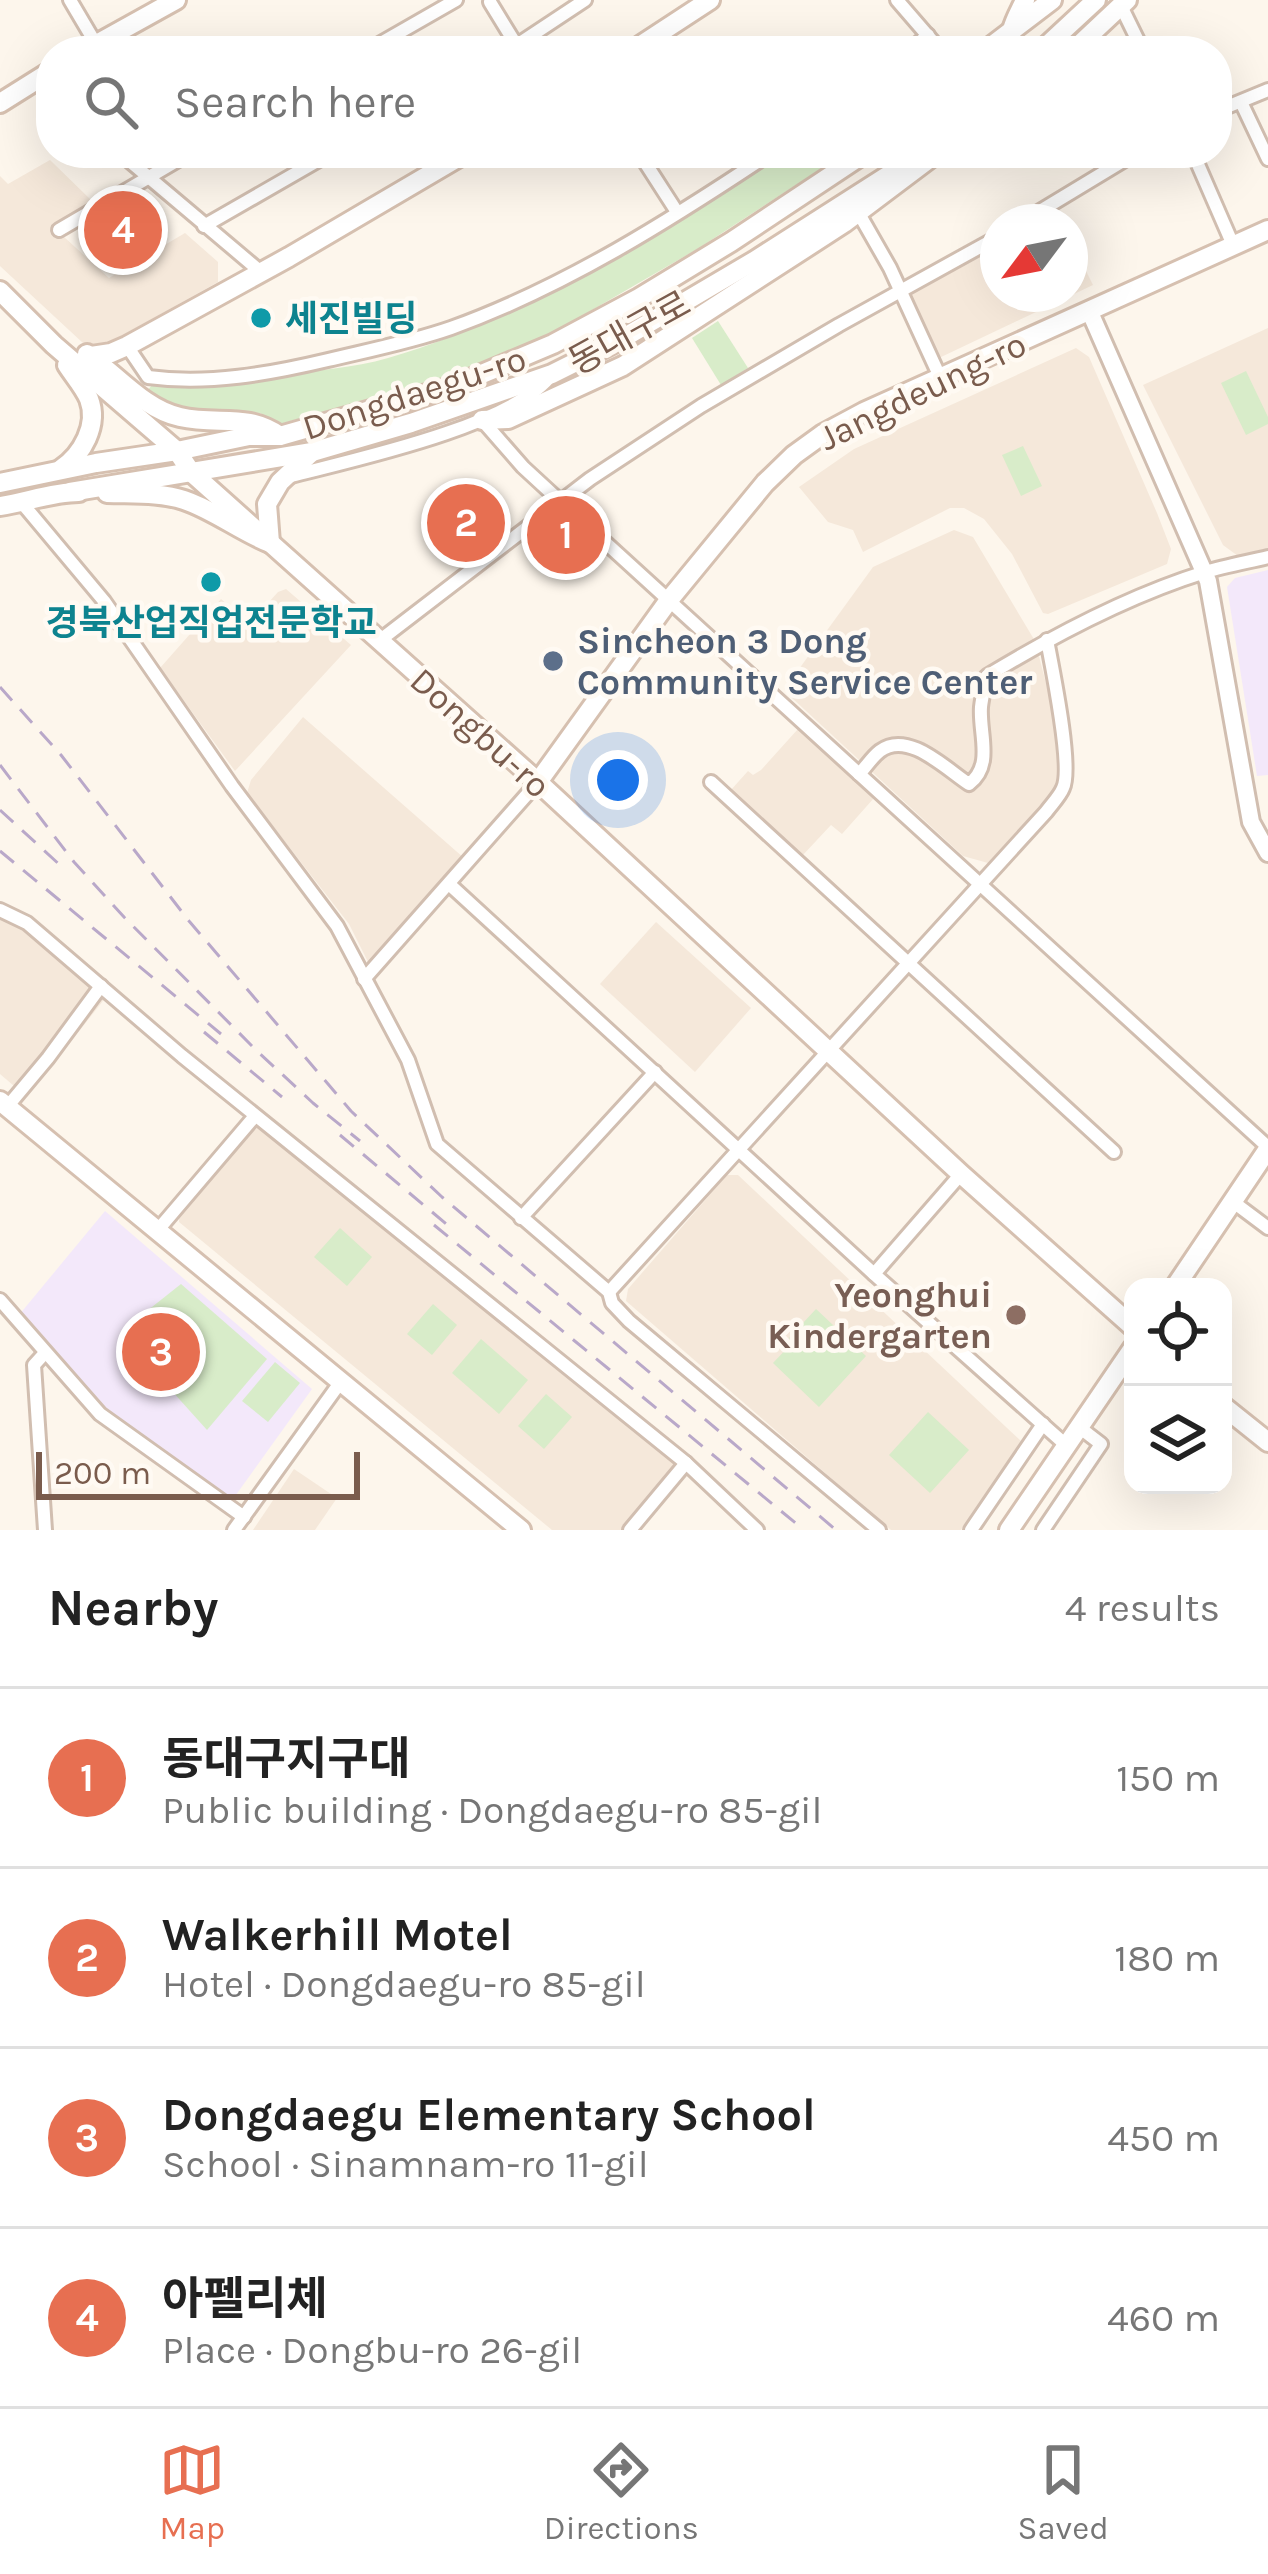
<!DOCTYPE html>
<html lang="en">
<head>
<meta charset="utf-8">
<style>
	:root { --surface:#fff; --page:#f6f6f6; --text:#222; --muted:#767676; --line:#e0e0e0; --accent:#e76f51 }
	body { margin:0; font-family:Karla,"Noto Sans KR",sans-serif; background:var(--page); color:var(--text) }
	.controls { position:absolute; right:36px; bottom:36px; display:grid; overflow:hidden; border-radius:24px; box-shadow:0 12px 48px #0002 }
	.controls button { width:108px; height:108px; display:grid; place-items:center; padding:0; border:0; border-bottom:3px solid var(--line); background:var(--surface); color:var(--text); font:60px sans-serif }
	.compass { position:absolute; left:980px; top:204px; width:108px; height:108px; border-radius:50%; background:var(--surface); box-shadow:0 12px 48px #0002; rotate:238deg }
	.scale { position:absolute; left:36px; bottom:30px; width:324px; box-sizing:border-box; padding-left:12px; border:6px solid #7a5c4d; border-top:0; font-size:33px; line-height:42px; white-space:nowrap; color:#7a5c4d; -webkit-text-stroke:9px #fffaf3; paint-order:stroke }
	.you { position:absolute; left:618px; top:780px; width:42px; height:42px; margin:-30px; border:9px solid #fff; border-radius:50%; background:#1a73e8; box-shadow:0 0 0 18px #1a73e833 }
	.badge { display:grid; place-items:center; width:78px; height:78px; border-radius:50%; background:var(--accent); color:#fff; font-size:39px; font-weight:700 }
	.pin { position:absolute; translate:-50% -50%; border:6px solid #fff; box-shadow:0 3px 12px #0006 }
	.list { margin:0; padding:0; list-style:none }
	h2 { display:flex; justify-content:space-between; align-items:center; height:156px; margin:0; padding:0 48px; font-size:51px }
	h2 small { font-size:39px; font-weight:400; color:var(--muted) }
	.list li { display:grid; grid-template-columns:78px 1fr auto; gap:36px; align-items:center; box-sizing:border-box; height:180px; padding:0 48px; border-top:3px solid var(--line) }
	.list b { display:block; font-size:45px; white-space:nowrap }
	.list p { margin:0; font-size:39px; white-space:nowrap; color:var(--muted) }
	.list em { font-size:39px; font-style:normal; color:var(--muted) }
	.icon { flex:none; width:66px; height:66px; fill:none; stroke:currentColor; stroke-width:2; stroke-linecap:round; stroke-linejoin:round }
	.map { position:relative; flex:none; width:1268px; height:1530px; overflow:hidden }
	.search { position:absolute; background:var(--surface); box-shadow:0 12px 48px #0002; left:36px; right:36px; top:36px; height:132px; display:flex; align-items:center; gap:30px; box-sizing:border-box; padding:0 42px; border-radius:48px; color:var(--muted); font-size:45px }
	.sheet { height:876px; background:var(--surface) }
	nav { display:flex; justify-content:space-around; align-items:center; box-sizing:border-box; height:168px; border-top:3px solid var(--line); background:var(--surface); font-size:33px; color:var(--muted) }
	nav a { display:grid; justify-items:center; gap:6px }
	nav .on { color:var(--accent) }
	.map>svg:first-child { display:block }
	.residential { fill:#f5e8da }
	.education { fill:#f3e8fa }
	.green { fill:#d8ecc9 }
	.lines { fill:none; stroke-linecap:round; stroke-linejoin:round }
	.minor-casing { stroke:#d1beb0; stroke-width:18 }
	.tertiary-casing { stroke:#d1beb0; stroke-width:22 }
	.secondary-casing { stroke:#d6c0b0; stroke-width:24 }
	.minor { stroke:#fff; stroke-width:12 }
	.tertiary { stroke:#fff; stroke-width:16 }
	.secondary { stroke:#fff; stroke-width:18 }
	.rail { stroke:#b9a8c9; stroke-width:3; stroke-dasharray:18 12; stroke-linecap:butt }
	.culture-dot { fill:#0f9aa8; stroke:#fffaf3; stroke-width:4.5 }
	.service-dot { fill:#5c6f8a; stroke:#fffaf3; stroke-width:4.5 }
	.education-dot { fill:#8d6e63; stroke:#fffaf3; stroke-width:4.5 }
	.labels { text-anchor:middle; stroke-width:9; stroke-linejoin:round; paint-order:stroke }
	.culture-label { font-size:36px; font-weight:bold; fill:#0d838f; stroke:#fffaf3; text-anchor:start }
	.street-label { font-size:36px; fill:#7a5c4d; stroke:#fffaf3 }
	.service-label { font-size:36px; font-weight:bold; fill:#4e5e75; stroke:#fffaf3; text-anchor:start }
	.education-label { font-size:36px; font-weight:bold; fill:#785e54; stroke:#fffaf3; text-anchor:end }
</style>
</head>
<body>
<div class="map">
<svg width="1268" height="1530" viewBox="0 0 1268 1530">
	<rect width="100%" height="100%" fill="#fdf6ec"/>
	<!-- residential -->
	<g class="residential">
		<polygon points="50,160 92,201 52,226 109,278 185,233 218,262 218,282 107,344 95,348 83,343 0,266 0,176 8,184"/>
		<polygon points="998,244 998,294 1070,294 1070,251 1075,249 1093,285 939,358 910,303 912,294"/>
		<polygon points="1268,328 1268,548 1238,556 1223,545 1143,385"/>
		<polygon points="1076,348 1089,357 1157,513 1171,549 1167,564 1048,614 1043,613 1012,554 984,519 964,508 950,508 863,552 853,530 828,522 799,487 854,449"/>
		<polygon points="954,530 973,537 1035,641 1049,695 1060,765 1059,782 1040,806 988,863 963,856 792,698 791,680 873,567"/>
		<polygon points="286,589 351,645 235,771 160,668 221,599 249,624 278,592"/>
		<polygon points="303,717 464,858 369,964 349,924 247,793 251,780"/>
		<polygon points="798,729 874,798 842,834 831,825 802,856 730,791 748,771 753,775 761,770"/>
		<polygon points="0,914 24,925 106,997 27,1097 0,1074"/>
		<polygon points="656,922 751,1008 695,1072 600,984"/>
		<polygon points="261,1127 675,1464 621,1530 552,1530 179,1222 179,1218 211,1177 253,1128"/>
		<polygon points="727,1175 738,1175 1021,1441 961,1530 891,1530 626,1301 628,1289"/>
		<polygon points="294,1469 337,1498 315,1530 253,1530"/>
	</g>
	<!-- education -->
	<g class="education">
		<polygon points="1268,570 1268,775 1257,776 1227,587 1235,578"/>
		<polygon points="105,1211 312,1389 233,1499 103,1408 19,1315"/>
	</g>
	<!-- green -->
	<g class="green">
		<path d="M784 153H845L699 248 549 335 450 376 280 424 260 413 180 411 146 392 153 384C196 393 238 383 280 376 315 370 354 368 388 358 532 316 658 231 784 153Z"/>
		<polygon points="718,321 748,368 721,385 692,338"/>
		<polygon points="1246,371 1268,417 1268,424 1246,435 1221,383"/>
		<polygon points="1023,446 1042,486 1021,496 1002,455"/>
		<polygon points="340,1228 372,1257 347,1286 314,1257"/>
		<polygon points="181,1284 267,1359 207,1430 126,1340 128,1326"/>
		<polygon points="433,1304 457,1325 432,1355 407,1334"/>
		<polygon points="816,1309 866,1356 819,1407 773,1363 793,1342 789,1338"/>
		<polygon points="481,1339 528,1380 499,1414 452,1373"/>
		<polygon points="275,1362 300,1383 268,1422 242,1401"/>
		<polygon points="546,1394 572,1417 544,1449 518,1426"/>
		<polygon points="928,1412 969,1450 930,1493 889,1455"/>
	</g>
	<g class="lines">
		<!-- minor casing -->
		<g class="minor-casing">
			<g id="minor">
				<polyline points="70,0 96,44"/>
				<polyline points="897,0 941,51"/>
				<polyline points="490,2 520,51"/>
				<polyline points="1120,4 1143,51"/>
				<polyline points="367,51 456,0"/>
				<polyline points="508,51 585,0"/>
				<polyline points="909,51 928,35"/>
				<polyline points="1241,102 1268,159"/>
				<polyline points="1217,111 1268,90"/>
				<polyline points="120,153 261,272"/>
				<polyline points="639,153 677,212"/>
				<polyline points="1193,153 1233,245"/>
				<polyline points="858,212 890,268 940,377"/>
				<polyline points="1022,222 1136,153"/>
				<polyline points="204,226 331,153"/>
				<polyline points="59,230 190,153"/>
				<path d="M127 346 148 377C208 385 269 374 328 360 370 350 411 342 451 328 565 287 672 219 771 153"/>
				<polyline points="482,420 523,467 561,502 1268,1147"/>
				<path d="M291 476C357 459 506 427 549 378"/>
				<polyline points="22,503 104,601 232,786 337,926 408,1060 437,1144 609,1292 612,1303 629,1321 879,1530"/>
				<polyline points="379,641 590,479 701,406 839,325 998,237"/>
				<path d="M859 774C866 767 872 757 880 751 908 730 946 769 969 784 994 765 979 734 981 707 982 697 985 686 987 676 1056 634 1128 596 1205 572 1225 566 1247 562 1268 557"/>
				<polyline points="711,782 1114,1152"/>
				<polyline points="449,884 874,1274 1067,1446"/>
				<polyline points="0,910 27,923 182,1056 686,1463 757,1530"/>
				<polyline points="364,979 538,782"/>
				<polyline points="7,1107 48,1058 101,986"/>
				<polyline points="1232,1201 1268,1228"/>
				<polyline points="521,1218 655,1072"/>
				<polyline points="157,1231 255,1116"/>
				<polyline points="874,1274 961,1174"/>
				<path d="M609 1292 1046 812C1051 805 1060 796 1063 788 1073 767 1052 667 1047 640"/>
				<polyline points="0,1300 100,1414 244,1517"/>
				<polyline points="44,1354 34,1365 45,1530"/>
				<polyline points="234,1530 342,1380"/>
				<polyline points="630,1530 686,1463"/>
				<polyline points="971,1530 1043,1424"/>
				<polyline points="1043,1530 1101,1444 1079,1427"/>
			</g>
		</g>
		<!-- tertiary casing -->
		<g class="tertiary-casing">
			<polyline id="tertiary" points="1089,310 1208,581 1251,822 1268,853"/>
		</g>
		<!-- secondary casing -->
		<g class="secondary-casing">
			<g id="secondary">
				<polyline points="84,51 176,0"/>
				<polyline points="632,51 710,0"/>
				<polyline points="985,51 1052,0"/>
				<path d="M1014 51C1005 34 1018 16 1025 0"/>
				<polyline points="1041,51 1096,0"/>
				<polyline points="1068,51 1079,45 1127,0"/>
				<polyline points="0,103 51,71"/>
				<polyline points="0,291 54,345 177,451 191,472 538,782 961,1174 1133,1327"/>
				<path d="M87 354C117 375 144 409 180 417 219 426 245 412 280 436"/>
				<polyline points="91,356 111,353 127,346 289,257 466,153"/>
				<polyline points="482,420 508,419 623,366 844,223 937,153"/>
				<path d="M61 469C82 455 99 425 89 399 84 387 74 376 67 365"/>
				<polyline points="0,483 96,463 177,451 249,436 280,436 451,387 553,344 639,298 731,242 865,153"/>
				<polyline points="70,492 312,452 411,423 552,374 620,340 754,261 898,169 918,153"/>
				<path d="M107 493C131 494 160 492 184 500 214 510 240 531 270 543L267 504 280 482 312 452"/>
				<path d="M0 506C27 502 52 492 79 492"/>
				<polyline points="538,782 669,600 765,483 794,455 823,434 864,412 1268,230"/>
				<polyline points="0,1101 521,1530"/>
				<polyline points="1175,1287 1268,1149"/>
				<polyline points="1223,1406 1268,1442"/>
				<polyline points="1009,1530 1133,1348"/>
			</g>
		</g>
		<!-- minor -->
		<use href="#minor" class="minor"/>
		<!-- tertiary -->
		<use href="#tertiary" class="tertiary"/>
		<!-- secondary -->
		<use href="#secondary" class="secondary"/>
		<!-- rail -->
		<g class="rail">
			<polyline points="0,687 61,755 189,921 351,1111 442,1197 836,1530"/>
			<polyline points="0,765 74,862 124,917 256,1050 313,1103 360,1141"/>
			<polyline points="0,810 61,866"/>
			<polyline points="0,851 221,1034"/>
			<polyline points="204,1032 282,1097"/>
			<polyline points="340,1135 450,1227"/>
			<polyline points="434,1225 804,1530"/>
		</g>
	</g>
	<!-- markers -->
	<g class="culture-dot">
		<circle cx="261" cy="318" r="12"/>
		<circle cx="211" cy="582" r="12"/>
	</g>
	<circle class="service-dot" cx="553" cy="661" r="12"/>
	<circle class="education-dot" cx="1016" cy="1315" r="12"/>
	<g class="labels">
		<!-- culture labels -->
		<g class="culture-label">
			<text x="285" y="331">세진빌딩</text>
			<text x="211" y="635" text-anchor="middle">경북산업직업전문학교</text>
		</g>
		<!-- street labels -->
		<g class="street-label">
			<text transform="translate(629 332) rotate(-29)" y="13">동대구로</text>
			<text transform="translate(922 390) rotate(-26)" y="13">Jangdeung-ro</text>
			<text transform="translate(414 392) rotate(-18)" y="13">Dongdaegu-ro</text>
			<text transform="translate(481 732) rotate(42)" y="13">Dongbu-ro</text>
		</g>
		<!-- service labels -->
		<g class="service-label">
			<text x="577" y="653">Sincheon 3 Dong<tspan x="577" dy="41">Community Service Center</tspan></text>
		</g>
		<!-- education labels -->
		<g class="education-label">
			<text x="992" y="1307">Yeonghui<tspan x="992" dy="41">Kindergarten</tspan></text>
		</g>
	</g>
</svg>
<div class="controls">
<button><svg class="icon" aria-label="locate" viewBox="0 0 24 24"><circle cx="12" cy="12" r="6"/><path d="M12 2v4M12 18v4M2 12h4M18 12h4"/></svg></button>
<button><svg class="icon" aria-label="layers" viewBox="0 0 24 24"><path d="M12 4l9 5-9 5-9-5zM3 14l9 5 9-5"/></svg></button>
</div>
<svg class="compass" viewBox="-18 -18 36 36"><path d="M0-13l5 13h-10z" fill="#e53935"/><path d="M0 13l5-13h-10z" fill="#767676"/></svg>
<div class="scale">200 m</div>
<div class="you"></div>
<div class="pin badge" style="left:566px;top:535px">1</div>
<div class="pin badge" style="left:466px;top:523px">2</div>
<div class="pin badge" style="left:161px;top:1352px">3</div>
<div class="pin badge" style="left:123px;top:230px">4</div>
<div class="search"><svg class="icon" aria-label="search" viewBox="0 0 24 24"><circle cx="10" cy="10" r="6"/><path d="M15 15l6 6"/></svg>Search here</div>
</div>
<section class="sheet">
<h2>Nearby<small>4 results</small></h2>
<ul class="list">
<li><span class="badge">1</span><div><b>동대구지구대</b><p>Public building · Dongdaegu-ro 85-gil</p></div><em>150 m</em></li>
<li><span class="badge">2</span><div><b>Walkerhill Motel</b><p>Hotel · Dongdaegu-ro 85-gil</p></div><em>180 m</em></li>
<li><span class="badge">3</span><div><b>Dongdaegu Elementary School</b><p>School · Sinamnam-ro 11-gil</p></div><em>450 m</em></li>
<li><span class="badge">4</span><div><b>아펠리체</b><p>Place · Dongbu-ro 26-gil</p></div><em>460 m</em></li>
</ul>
</section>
<nav>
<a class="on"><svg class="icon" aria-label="map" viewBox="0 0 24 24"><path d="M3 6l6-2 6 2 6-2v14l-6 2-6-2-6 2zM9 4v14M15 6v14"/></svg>Map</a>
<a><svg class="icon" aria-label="directions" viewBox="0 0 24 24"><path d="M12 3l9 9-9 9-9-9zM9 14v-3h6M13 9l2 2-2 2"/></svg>Directions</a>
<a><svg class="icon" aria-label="saved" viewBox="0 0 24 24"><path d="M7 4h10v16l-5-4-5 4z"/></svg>Saved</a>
</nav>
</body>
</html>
